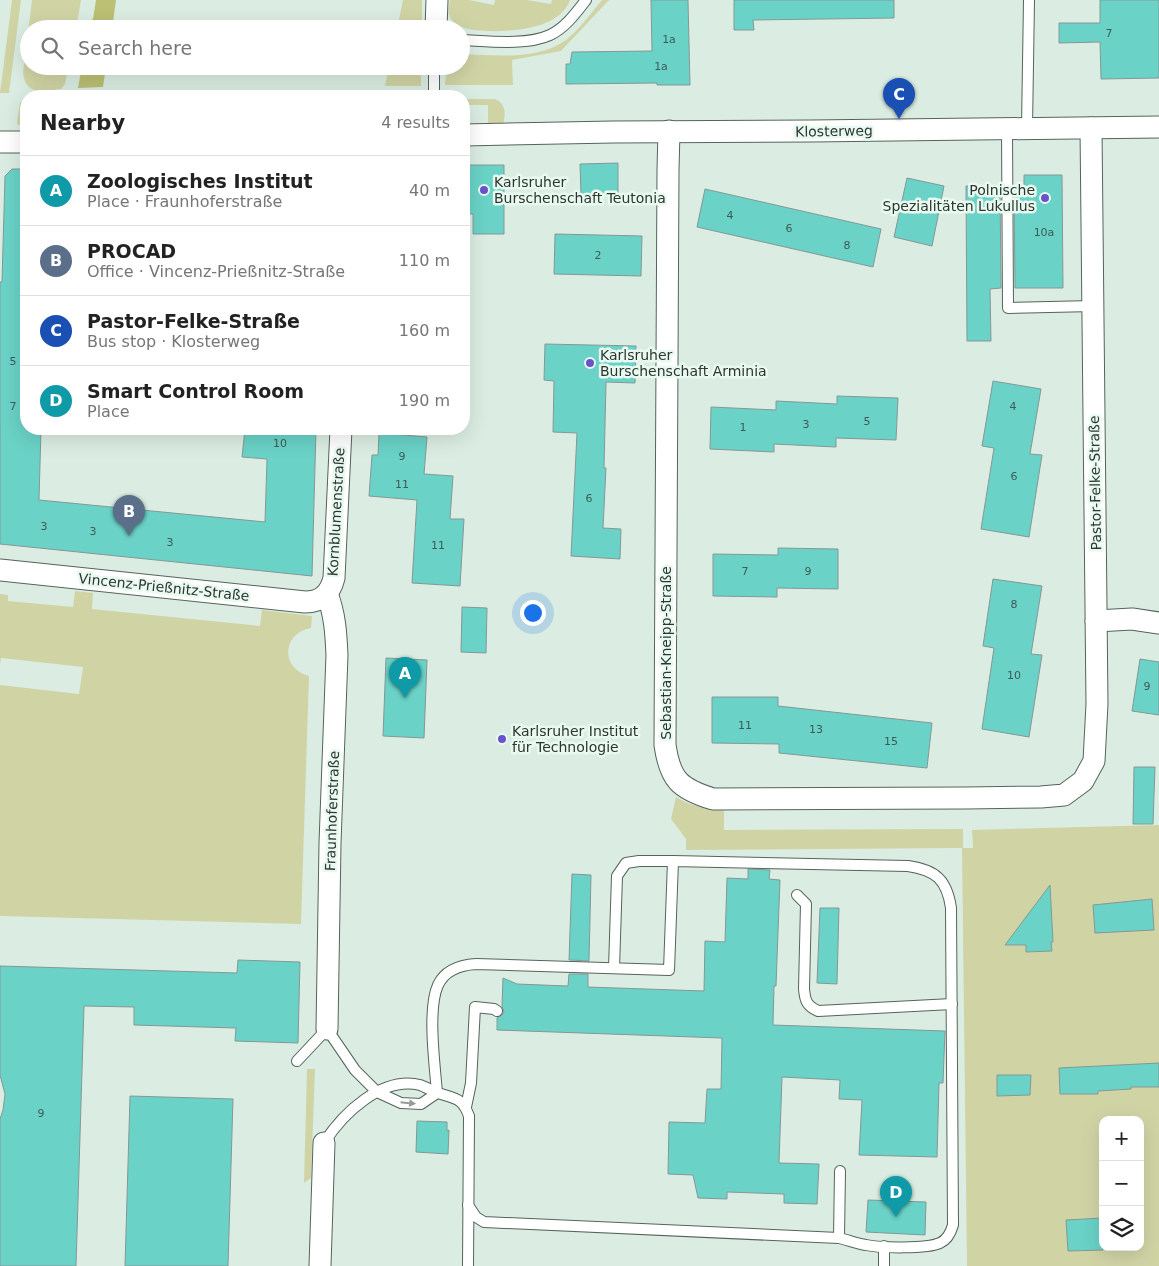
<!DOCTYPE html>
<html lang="en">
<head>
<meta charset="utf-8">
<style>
	:root { --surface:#fff; --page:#f6f6f6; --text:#222; --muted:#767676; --line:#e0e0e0; --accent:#0f766e }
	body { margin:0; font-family:"DejaVu Sans",sans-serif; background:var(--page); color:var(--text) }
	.controls { position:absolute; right:15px; bottom:15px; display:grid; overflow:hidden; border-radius:10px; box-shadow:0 5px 20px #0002 }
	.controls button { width:45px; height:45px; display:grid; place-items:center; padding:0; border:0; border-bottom:1px solid var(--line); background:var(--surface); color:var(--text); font:25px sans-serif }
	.you { position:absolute; left:532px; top:612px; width:18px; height:18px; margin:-12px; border:4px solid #fff; border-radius:50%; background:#1a73e8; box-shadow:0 0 0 8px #1a73e833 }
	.badge { display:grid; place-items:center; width:32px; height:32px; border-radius:50%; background:var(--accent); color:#fff; font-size:16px; font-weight:700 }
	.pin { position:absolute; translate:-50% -41px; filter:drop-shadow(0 1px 2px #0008) }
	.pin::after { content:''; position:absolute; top:26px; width:18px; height:15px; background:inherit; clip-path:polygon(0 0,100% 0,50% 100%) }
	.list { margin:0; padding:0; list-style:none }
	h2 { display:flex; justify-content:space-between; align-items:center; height:65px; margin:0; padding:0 20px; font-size:21px }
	h2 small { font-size:16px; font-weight:400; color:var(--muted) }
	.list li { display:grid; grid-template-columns:32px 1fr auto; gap:15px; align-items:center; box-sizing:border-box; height:70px; padding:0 20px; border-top:1px solid var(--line) }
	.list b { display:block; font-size:19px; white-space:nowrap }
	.list p { margin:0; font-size:16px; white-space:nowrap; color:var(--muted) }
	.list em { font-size:16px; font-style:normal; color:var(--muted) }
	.icon { flex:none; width:28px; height:28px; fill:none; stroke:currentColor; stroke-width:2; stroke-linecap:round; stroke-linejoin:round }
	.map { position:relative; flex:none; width:1159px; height:1266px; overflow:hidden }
	.search { position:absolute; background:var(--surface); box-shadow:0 5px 20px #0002; left:20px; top:20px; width:450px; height:55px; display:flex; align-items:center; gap:12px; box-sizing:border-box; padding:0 18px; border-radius:28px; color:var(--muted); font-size:19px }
	.panel { position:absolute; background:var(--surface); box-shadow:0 5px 20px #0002; left:20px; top:90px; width:450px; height:345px; border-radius:20px }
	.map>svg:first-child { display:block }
	.green { fill:#d0d4a5; fill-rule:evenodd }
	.forest { fill:#bbc074 }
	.building { fill:#6ad2c7; stroke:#849895 }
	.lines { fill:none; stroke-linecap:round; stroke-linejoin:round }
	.service-casing { stroke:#54645b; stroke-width:12 }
	.minor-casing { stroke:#54645b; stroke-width:23 }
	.service { stroke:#fff; stroke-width:10 }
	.minor { stroke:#fff; stroke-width:21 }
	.oneway { fill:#969a98 }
	.poi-dot { fill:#6952cc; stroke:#e8faf0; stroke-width:2 }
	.labels { text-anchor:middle; stroke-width:5; stroke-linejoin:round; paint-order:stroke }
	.number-label { font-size:11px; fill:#3d5c56 }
	.street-label { font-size:14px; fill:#2e3531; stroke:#e8faf0 }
	.poi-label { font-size:14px; fill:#2e3531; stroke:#e8faf0; text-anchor:start }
</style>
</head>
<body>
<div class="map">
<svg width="1159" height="1266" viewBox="0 0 1159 1266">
	<rect width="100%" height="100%" fill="#dbede3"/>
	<!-- green -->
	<g class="green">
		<polygon points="12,0 21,0 9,93 0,93"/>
		<path d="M32 0H81L76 29H29V66H69L65 84 61 89C43 91 25 96 23 72Z"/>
		<polygon points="403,0 422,0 422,29 397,29"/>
		<path d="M450 0H469L494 5 495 0H527L551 4 552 0H570C560 29 512 32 487 31 475 30 459 30 451 19 447 14 449 6 450 0Z"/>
		<path d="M602 0H609L561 51 512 60 513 85H445L447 66H461V54C495 55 537 61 566 40 580 29 591 13 602 0Z"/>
		<polygon points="389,66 421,66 421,86 385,86"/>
		<path d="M464 99H495C506 104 506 114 503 125H488V105H469V125H464Z"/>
		<polygon points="20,102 26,102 26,128 17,124"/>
		<path d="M75 591 93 593 92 609 260 626 262 610 312 616 311 628C282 633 280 669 309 676L301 924 0 916V685L79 694 83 667 1 658 0 665V594L8 595V601L73 607Z"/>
		<path d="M676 797C691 807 707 808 724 809V830L963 829V848H973L972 830 1159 825V1266H967L962 848 686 850V839L671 819ZM1103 1120H1140V1247H1103Z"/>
		<polygon points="307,1069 315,1069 311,1178 304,1183"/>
	</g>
	<!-- forest -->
	<g class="forest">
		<polygon points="96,0 116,0 112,29 87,29 89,21 93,19"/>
		<polygon points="82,66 106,66 103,87 78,88"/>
	</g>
	<!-- building -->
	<g class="building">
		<polygon points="651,0 688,0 690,85 657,85 657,83 566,84 566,64 570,64 572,52 652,51"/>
		<polygon points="734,0 894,0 894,18 753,20 754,30 734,30"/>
		<polygon points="1100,0 1159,0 1159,78 1101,79 1100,42 1059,43 1059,23 1100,23"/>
		<polygon points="618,163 618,194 581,195 580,164"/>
		<polygon points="464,165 504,165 504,234 473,234 473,214 464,214"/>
		<polygon points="12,169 26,169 26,429 41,429 39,500 265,522 267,459 242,457 245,429 316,429 312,576 0,544 0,282 2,282 5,176"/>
		<polygon points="1024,175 1062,175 1063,288 1015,288 1014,186 1024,186"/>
		<polygon points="907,178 944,186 932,246 894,237"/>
		<polygon points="966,186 1000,186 1001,288 990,289 991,341 967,341"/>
		<polygon points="705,189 881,229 873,267 697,227"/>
		<polygon points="555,234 642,236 641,276 554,274"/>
		<polygon points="545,344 636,346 635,383 606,382 604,468 606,468 603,528 621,529 620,559 571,556 577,433 553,432 554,381 544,380"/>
		<polygon points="993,381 1041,389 1030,454 1042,455 1029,537 981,529 994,448 982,446"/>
		<polygon points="837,396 898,398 896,440 836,438 836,447 774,444 774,452 710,449 711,407 776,410 776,401 837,404"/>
		<polygon points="379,433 427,437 424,474 453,476 450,519 464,519 460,586 412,583 417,500 369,496 372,455 378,455"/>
		<polygon points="778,548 838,549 838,589 777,588 777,597 713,596 713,554 778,555"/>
		<polygon points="993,579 1042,586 1031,654 1042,655 1029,737 982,729 994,648 983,646"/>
		<polygon points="462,607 487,608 486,653 461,652"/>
		<polygon points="386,658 427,660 424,738 383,736"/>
		<polygon points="1140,659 1159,662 1159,715 1132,711"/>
		<polygon points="712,697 778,697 778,706 932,723 927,768 779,753 779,744 712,743"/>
		<polygon points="1134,767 1155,767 1153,824 1133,824"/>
		<polygon points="748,869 770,870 769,879 780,880 776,986 774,986 773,1025 945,1031 943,1083 939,1083 937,1157 859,1155 862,1100 839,1099 840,1080 782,1077 779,1163 819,1164 817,1204 784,1203 784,1194 727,1192 727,1199 698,1198 693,1175 668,1174 669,1122 705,1123 707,1089 721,1089 722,1038 497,1030 497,1018 502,1015 504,1012 502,1006 503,978 517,984 568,986 569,974 588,974 588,987 704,991 705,941 725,942 727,878 748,879"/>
		<polygon points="572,874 591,875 589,961 569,960"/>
		<polygon points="1050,885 1053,942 1051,942 1052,951 1026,952 1026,945 1005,945"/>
		<polygon points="1152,899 1154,930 1095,933 1093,905"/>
		<polygon points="820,908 839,908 837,984 817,983"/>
		<polygon points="238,960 300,962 298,1043 235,1041 236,1028 134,1025 134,1007 84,1006 76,1266 0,1266 0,1119 3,1110 5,1094 0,1075 0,966 237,973"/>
		<polygon points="1159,1063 1159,1087 1131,1087 1131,1089 1098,1091 1098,1094 1060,1094 1059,1068"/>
		<polygon points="997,1075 1031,1075 1030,1095 997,1096"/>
		<polygon points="130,1096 233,1099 228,1266 125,1266"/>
		<polygon points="417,1121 447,1122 447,1131 449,1130 448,1154 416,1152"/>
		<polygon points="868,1200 926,1202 925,1235 866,1232"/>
		<polygon points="1103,1218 1103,1250 1068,1251 1066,1220"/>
	</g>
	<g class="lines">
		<!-- service casing -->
		<g class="service-casing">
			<g id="service">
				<path d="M461 40C487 41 526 46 550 35 565 28 576 13 586 0"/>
				<polyline points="434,96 434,66"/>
				<polyline points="1027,128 1029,0"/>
				<polyline points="1007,129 1008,308 1094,306"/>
				<path d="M797 895 806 904 804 989C805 1001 807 1006 818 1011L952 1004"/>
				<polyline points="614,968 617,876 626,863 639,861 673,861"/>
				<polyline points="297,1061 327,1029 355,1070 377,1092 401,1103 421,1104 437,1093"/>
				<path d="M437 1093C435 1066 427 1009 438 985 445 970 460 965 476 964L669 970 673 861 908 866C936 870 947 880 951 908L953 1225C951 1232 947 1240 940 1243 927 1249 880 1248 866 1245 857 1244 848 1240 839 1238L484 1222 476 1217 468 1205"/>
				<polyline points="466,1107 471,1083 475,1007 494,1009 497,1011"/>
				<path d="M324 1143C343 1113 382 1076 420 1085 426 1087 432 1091 438 1093 455 1099 462 1097 469 1116L468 1266"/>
				<polyline points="839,1238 840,1171"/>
				<polyline points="884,1246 884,1266"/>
			</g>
		</g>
		<!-- minor casing -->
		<g class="minor-casing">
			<g id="minor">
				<polyline points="436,29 437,0"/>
				<path d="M669 131 668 170 665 745C670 780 680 789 713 799L966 798 1041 797 1064 795 1083 781 1094 761 1097 704 1091 128"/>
				<polyline points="464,135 613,132 811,131 1159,127"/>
				<polyline points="0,142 26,142"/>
				<path d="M0 570 305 602C321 602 330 594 334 578L341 429"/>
				<polyline points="1096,621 1132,619 1159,623"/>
				<path d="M327 1029 330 843 337 655C336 634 335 614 327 594"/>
				<polyline points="320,1266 324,1143"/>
			</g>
		</g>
		<!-- service -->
		<use href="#service" class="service"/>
		<!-- minor -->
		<use href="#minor" class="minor"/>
	</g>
	<!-- one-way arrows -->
	<defs><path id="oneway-solid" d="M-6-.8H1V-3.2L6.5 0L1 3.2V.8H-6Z" transform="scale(1.25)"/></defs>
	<use class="oneway" href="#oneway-solid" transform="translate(408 1103) rotate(6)"/>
	<!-- markers -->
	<g class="poi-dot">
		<circle cx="484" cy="190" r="5"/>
		<circle cx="1045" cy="198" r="5"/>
		<circle cx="590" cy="363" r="5"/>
		<circle cx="502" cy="739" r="5"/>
	</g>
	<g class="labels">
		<!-- number labels -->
		<g class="number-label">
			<text x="1109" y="37">7</text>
			<text x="669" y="43">1a</text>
			<text x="661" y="70">1a</text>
			<text x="730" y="219">4</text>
			<text x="789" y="232">6</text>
			<text x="1044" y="236">10a</text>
			<text x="847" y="249">8</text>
			<text x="598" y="259">2</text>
			<text x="13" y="365">5</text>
			<text x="13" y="410">7</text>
			<text x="1013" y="410">4</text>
			<text x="867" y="425">5</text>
			<text x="806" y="428">3</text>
			<text x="743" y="431">1</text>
			<text x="280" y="447">10</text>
			<text x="402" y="460">9</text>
			<text x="1014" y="480">6</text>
			<text x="402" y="488">11</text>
			<text x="589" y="502">6</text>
			<text x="44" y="530">3</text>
			<text x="93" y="535">3</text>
			<text x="170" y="546">3</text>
			<text x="438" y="549">11</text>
			<text x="745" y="575">7</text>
			<text x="808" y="575">9</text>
			<text x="1014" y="608">8</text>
			<text x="1014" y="679">10</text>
			<text x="1147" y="690">9</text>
			<text x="745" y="729">11</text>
			<text x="816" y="733">13</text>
			<text x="891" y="745">15</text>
			<text x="41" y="1117">9</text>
		</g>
		<!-- street labels -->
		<g class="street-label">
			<text transform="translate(834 131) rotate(-1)" y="5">Klosterweg</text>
			<text transform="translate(1095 483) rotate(-91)" y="5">Pastor-Felke-Straße</text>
			<text transform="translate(336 512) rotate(-87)" y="5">Kornblumenstraße</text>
			<text transform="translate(164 587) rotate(6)" y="5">Vincenz-Prießnitz-Straße</text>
			<text transform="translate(666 653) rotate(-90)" y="5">Sebastian-Kneipp-Straße</text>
			<text transform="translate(332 811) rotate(-88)" y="5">Fraunhoferstraße</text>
		</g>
		<!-- poi labels -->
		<g class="poi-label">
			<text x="494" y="187">Karlsruher<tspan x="494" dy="16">Burschenschaft Teutonia</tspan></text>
			<text x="1035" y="195" text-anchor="end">Polnische<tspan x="1035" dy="16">Spezialitäten Lukullus</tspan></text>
			<text x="600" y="360">Karlsruher<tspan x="600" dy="16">Burschenschaft Arminia</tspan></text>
			<text x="512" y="736">Karlsruher Institut<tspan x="512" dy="16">für Technologie</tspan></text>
		</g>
	</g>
</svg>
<div class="controls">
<button>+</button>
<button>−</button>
<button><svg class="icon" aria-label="layers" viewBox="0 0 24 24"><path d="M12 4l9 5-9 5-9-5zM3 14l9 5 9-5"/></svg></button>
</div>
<div class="you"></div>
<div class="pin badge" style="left:405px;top:698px;background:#0f9aa8">A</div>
<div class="pin badge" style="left:129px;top:536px;background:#5c6f8a">B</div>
<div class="pin badge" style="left:899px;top:119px;background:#1a4fb4">C</div>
<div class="pin badge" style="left:896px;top:1217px;background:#0f9aa8">D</div>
<div class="search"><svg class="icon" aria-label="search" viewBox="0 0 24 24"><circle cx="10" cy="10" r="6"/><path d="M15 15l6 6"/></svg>Search here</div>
<section class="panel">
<h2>Nearby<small>4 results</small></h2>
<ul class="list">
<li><span class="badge" style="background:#0f9aa8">A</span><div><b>Zoologisches Institut</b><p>Place · Fraunhoferstraße</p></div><em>40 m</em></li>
<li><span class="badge" style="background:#5c6f8a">B</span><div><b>PROCAD</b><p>Office · Vincenz-Prießnitz-Straße</p></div><em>110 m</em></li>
<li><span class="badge" style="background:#1a4fb4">C</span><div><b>Pastor-Felke-Straße</b><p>Bus stop · Klosterweg</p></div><em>160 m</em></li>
<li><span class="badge" style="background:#0f9aa8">D</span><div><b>Smart Control Room</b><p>Place</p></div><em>190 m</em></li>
</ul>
</section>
</div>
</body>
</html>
